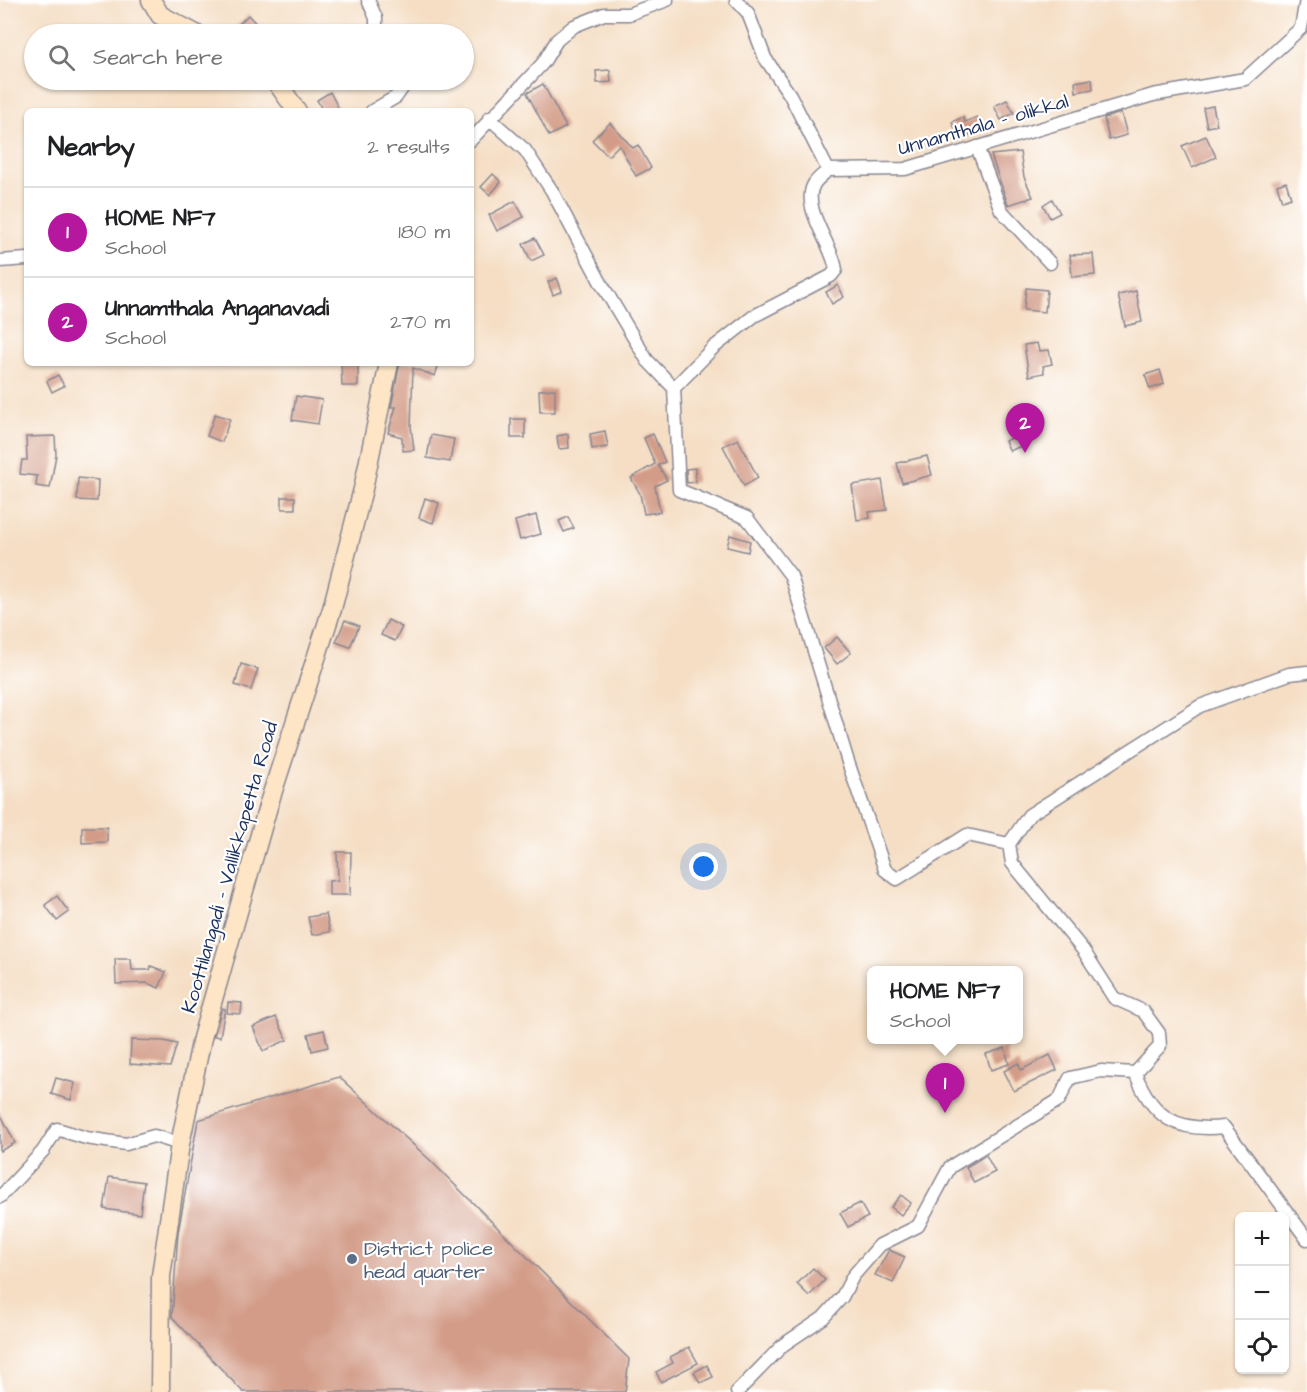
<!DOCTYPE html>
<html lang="en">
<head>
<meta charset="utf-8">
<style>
	:root { --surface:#fff; --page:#f2f2f2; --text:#202124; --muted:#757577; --line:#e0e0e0; --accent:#b5179e }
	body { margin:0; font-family:"Architects Daughter",sans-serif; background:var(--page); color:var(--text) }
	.controls { position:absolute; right:18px; bottom:18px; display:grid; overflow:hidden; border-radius:9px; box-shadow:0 2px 4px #0004 }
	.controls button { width:54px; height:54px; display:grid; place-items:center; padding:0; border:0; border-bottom:2px solid var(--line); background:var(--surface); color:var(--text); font:30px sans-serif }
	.you { position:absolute; left:704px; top:867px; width:21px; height:21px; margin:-15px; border:4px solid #fff; border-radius:50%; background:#1a73e8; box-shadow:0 0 0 9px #1a73e833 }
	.badge { display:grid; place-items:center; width:39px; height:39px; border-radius:50%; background:var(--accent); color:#fff; font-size:20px; font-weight:700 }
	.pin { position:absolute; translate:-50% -50px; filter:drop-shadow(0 2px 3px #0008) }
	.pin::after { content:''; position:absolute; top:32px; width:21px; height:18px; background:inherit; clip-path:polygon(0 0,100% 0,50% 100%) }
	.popup { position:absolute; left:867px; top:966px; width:156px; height:78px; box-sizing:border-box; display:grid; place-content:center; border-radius:9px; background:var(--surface); filter:drop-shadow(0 2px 4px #0005); font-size:20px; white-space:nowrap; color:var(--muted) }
	.popup b { font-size:22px; color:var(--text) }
	.popup::after { content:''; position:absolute; left:50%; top:100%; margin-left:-12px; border:12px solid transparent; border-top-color:var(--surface) }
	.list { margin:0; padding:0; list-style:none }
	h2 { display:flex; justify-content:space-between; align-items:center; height:78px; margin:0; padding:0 24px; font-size:26px }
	h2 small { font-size:20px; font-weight:400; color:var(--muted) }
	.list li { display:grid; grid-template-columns:39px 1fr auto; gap:18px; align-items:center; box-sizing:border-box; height:90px; padding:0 24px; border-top:2px solid var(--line) }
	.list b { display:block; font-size:22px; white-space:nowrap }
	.list p { margin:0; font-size:20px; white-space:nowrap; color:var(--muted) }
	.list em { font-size:20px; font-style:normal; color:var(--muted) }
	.icon { flex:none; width:33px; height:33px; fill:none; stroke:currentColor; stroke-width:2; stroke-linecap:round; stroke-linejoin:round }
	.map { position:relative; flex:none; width:1307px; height:1392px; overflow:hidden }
	.search { position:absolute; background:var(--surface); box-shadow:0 2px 4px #0004; left:24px; top:24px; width:450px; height:66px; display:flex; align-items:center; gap:15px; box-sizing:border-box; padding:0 21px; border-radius:33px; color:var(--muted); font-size:22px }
	.panel { position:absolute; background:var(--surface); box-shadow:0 2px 4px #0004; left:24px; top:108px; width:450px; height:258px; border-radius:9px }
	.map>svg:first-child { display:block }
	.building { fill:#d39c88 }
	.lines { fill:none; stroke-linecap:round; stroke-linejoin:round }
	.minor-casing { stroke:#888691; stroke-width:15 }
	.secondary-casing { stroke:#888691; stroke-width:21 }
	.minor { stroke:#fff; stroke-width:12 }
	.secondary { stroke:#fde5c5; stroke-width:18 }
	.service-dot { fill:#5c6f8a; stroke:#fff; stroke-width:2 }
	.labels { text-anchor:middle; stroke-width:4.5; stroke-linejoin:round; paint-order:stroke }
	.street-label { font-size:20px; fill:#1b2f5e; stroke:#fff }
	.service-label { font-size:20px; fill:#4e5e75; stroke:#fff; text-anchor:start }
</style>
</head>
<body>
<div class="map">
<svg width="1307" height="1392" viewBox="0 0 1307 1392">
	<rect width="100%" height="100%" fill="#fff"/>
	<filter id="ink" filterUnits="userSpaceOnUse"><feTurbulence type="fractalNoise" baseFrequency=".0167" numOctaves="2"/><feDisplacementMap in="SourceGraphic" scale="12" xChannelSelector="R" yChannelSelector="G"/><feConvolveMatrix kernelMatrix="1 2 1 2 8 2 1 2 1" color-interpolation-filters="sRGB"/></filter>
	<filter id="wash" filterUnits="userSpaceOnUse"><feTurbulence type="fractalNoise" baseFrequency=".008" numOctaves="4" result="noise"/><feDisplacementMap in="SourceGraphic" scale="24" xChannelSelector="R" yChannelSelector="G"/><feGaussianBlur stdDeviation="1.35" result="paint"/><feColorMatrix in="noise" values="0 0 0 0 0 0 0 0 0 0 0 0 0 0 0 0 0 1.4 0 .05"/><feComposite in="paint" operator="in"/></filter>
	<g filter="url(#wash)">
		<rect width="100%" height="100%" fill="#f5dec4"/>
		<g id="blocks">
			<!-- building -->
			<g class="building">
				<polygon points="248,15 266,34 243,34 236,27"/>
				<polygon points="610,70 611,82 597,83 596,71"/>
				<polygon points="1092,79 1093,89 1076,92 1075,82"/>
				<polygon points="543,84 566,127 549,136 527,93"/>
				<polygon points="330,92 340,111 323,111 317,100"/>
				<polygon points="1007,100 1014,113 1001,120 994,106"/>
				<polygon points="1213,106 1217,125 1207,127 1203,108"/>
				<polygon points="1121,113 1127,135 1109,140 1104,118"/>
				<polygon points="963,117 965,122 977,117 982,129 960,139 952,122"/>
				<polygon points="610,123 633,148 638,145 651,168 636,176 619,145 608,156 592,140"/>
				<polygon points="1206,136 1216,157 1192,168 1182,146"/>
				<polygon points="1020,152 1024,177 1033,197 1008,205 991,155"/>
				<polygon points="493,174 501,182 490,195 481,187"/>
				<polygon points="1286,182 1291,198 1282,201 1277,185"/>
				<polygon points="1052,199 1060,213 1050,218 1043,205"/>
				<polygon points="515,201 524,217 497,231 489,215"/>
				<polygon points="535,238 544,255 531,261 523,244"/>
				<polygon points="1093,254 1095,275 1072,277 1070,255"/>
				<polygon points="557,278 562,291 553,295 548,282"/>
				<polygon points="838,285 844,297 832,304 826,292"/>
				<polygon points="1026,288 1047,290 1045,312 1024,310"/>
				<polygon points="1136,291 1142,322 1125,326 1118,295"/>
				<polygon points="1037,343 1039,351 1049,350 1052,364 1043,366 1044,373 1029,376 1024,345"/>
				<polygon points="341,363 358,363 358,386 342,386"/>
				<polygon points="400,363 439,363 435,376 413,368 411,426 414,450 403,451 402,437 388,433 396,407 391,407"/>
				<polygon points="1160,370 1164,384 1150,389 1145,375"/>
				<polygon points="58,375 64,386 52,392 47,381"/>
				<polygon points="555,389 555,412 540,412 539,390"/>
				<polygon points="296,396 322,400 318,424 292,420"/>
				<polygon points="215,414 230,419 222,442 207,436"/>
				<rect x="511" y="419" width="14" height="19"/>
				<polygon points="605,431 608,447 592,449 590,434"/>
				<polygon points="568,434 569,448 559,449 557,436"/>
				<polygon points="653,434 665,462 658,465 667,480 655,486 660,512 644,514 640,494 631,478 655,464 644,438"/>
				<polygon points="431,435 454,439 450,462 427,458"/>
				<polygon points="1018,435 1023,445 1010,451 1005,441"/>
				<polygon points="55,436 56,455 50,488 36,486 37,476 20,474 22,460 27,460 26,437"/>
				<polygon points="738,439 758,478 744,486 723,446"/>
				<polygon points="927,456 932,475 902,483 897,463"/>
				<polygon points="695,468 696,482 687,483 686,469"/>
				<polygon points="78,478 98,480 97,501 77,500"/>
				<polygon points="882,480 887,510 869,512 870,518 857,520 852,485"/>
				<rect x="282" y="497" width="13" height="12"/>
				<polygon points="425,498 439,503 433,523 419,518"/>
				<polygon points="536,515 541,534 520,540 515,521"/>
				<polygon points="568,517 574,528 564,532 559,521"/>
				<polygon points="730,535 750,541 748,552 727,547"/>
				<polygon points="345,620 359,626 350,647 336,642"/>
				<polygon points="388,620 402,627 395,641 381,635"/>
				<polygon points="837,637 851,653 837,664 824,648"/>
				<polygon points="241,664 258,669 251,690 235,685"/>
				<polygon points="82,827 107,827 107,842 82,843"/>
				<polygon points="337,852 351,852 350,895 329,895 329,881 338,880"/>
				<polygon points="57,896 69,912 57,921 45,905"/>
				<polygon points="326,914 330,932 312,935 308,917"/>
				<polygon points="115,959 131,959 132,970 150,970 151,966 166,972 159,988 147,983 116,984"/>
				<polygon points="228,1002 242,1003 241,1014 227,1013"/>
				<polygon points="222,1008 225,1009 220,1037 214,1036"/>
				<polygon points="276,1017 287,1040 263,1051 253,1027"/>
				<polygon points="324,1030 328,1047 312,1051 308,1034"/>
				<polygon points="131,1040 164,1041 177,1044 170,1067 130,1064"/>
				<polygon points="1005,1048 1009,1064 991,1070 986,1054"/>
				<polygon points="1050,1055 1057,1070 1014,1091 1004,1071 1018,1063 1021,1070"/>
				<polygon points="339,1077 430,1160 629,1359 625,1392 243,1392 172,1317 178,1233 198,1120"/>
				<polygon points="56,1078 75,1083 71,1100 51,1094"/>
				<polygon points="0,1113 15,1143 0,1151"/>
				<polygon points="986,1155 995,1172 974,1183 966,1167"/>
				<polygon points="109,1177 144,1182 140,1214 104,1209"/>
				<polygon points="901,1195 911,1203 901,1215 891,1207"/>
				<polygon points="860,1203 868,1217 848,1227 840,1213"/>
				<polygon points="889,1250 905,1257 893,1283 875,1275"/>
				<polygon points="813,1268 825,1280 809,1296 797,1284"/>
				<polygon points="689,1347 698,1363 661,1382 656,1372 673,1363 670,1357"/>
				<polygon points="707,1365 713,1377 700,1383 694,1372"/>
			</g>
		</g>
	</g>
	<g filter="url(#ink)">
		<use href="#blocks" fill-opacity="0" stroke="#888691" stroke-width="1.5"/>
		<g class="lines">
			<!-- minor casing -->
			<g class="minor-casing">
				<g id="minor">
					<polyline points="368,0 376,18 376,34"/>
					<polyline points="736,0 748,13 765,58 790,95 828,170"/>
					<polyline points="372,111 396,97 403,87 399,80"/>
					<polyline points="489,118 525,150 552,191 601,283 647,360 674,388 679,490 747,518 791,576 848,762 885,870 897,879 967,835 1009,844"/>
					<polyline points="471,140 543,63 557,40 574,26 604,14 629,14 667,0"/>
					<polyline points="977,147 1001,210 1050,263"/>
					<polyline points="0,261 27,259"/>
					<path d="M674 388 713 348 754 316 831 276 836 270C834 247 800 207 814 184 817 179 824 174 828 170L905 169 1153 95 1245 79 1301 28 1306 0"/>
					<polyline points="1135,1073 1160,1046 1159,1033 1143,1011 1114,998 1083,950 1012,863 1009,844 1029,815 1200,706 1289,674 1307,672"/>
					<polyline points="0,1197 43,1151 57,1129 86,1138 126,1144 154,1136 180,1144"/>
					<path d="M737 1392 783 1345 823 1318 842 1297 853 1276 880 1245 918 1226 950 1167 1059 1100 1070 1078 1101 1071 1135 1073C1153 1118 1176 1132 1224 1127L1307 1239"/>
				</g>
			</g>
			<!-- secondary casing -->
			<g class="secondary-casing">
				<g id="secondary">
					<polyline points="151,0 160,15 196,34"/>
					<polyline points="275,80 297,111"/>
					<polyline points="160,1392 161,1276 180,1144 202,1038 269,803 332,609 363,489 389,363"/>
				</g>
			</g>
			<!-- minor -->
			<use href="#minor" class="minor"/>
			<!-- secondary -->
			<use href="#secondary" class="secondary"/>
		</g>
	</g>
	<!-- markers -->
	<circle class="service-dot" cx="352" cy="1259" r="6"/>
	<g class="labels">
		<!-- street labels -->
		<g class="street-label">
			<text transform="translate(983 124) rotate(-16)" y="7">Unnamthala - olikkal</text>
			<text transform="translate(229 867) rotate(-74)" y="7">Koottilangadi - Vallikkapetta Road</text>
		</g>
		<!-- service labels -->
		<g class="service-label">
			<text x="364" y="1255">District police<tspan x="364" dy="23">head quarter</tspan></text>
		</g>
	</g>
</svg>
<div class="controls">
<button>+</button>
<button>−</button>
<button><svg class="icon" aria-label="locate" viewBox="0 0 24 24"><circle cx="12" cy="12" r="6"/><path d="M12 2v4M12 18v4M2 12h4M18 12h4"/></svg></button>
</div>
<div class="you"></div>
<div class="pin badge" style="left:945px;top:1113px">1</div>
<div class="popup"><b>HOME NF7</b>School</div>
<div class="pin badge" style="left:1025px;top:453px">2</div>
<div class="search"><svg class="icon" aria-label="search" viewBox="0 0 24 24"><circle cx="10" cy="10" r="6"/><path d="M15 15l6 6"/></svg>Search here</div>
<section class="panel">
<h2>Nearby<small>2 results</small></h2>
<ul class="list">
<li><span class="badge">1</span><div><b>HOME NF7</b><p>School</p></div><em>180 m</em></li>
<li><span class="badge">2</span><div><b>Unnamthala Anganavadi</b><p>School</p></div><em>270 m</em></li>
</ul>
</section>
</div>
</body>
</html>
